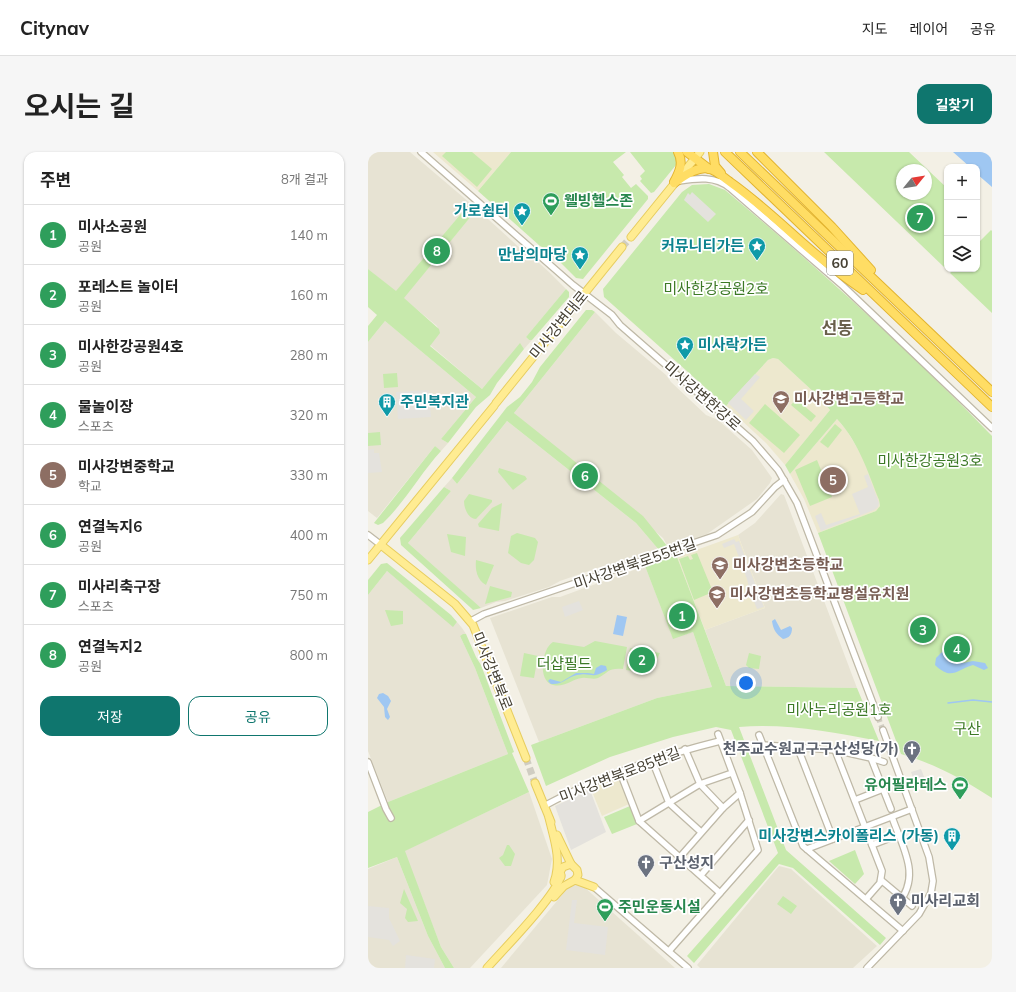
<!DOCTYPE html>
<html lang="ko">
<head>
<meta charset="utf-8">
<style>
	:root { --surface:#fff; --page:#f6f6f6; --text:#222; --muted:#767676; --line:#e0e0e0; --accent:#0f766e }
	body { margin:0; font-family:Mulish,"Noto Sans KR",sans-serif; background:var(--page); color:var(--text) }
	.controls { position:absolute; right:12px; top:12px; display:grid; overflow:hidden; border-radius:8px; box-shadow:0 1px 3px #0004 }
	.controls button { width:36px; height:36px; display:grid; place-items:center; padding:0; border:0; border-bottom:1px solid var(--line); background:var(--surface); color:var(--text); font:20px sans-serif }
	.compass { position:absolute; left:528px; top:12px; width:36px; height:36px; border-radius:50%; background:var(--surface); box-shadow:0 1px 3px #0004; rotate:60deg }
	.you { position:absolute; left:378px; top:531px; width:14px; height:14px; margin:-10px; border:3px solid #fff; border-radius:50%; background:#1a73e8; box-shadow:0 0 0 6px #1a73e833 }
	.badge { display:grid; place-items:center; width:26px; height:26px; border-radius:50%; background:var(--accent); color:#fff; font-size:13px; font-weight:700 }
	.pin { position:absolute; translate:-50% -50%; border:2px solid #fff; box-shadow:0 1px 4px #0006 }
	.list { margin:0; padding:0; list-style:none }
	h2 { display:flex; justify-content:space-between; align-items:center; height:52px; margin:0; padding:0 16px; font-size:17px }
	h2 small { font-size:13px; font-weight:400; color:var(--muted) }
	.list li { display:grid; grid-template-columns:26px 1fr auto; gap:12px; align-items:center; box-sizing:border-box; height:60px; padding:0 16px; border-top:1px solid var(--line) }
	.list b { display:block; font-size:15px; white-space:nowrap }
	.list p { margin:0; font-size:13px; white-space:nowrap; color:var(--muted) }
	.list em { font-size:13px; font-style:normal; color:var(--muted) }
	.actions { display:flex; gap:8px; padding:12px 16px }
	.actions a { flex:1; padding:9px 0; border:1px solid var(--accent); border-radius:12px; text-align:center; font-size:14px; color:var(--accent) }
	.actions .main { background:var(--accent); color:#fff }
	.icon { flex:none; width:22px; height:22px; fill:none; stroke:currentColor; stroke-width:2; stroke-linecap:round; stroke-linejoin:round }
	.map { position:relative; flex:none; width:624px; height:816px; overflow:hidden; border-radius:12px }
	header { display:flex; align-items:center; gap:24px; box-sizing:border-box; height:56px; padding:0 20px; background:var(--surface); border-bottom:1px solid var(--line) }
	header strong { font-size:19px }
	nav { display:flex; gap:22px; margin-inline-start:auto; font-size:14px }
	.intro { display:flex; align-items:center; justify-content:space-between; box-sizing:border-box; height:96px; padding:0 24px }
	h1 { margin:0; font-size:28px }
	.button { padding:10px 18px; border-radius:12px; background:var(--accent); color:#fff; font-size:14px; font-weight:700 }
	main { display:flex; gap:24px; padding:0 24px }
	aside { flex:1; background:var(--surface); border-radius:12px; box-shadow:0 1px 3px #0004 }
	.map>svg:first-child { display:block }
	.residential { fill:#e7e3d3 }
	.education { fill:#ede8ce }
	.green { fill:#c7e9ac; fill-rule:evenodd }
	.parking { fill:#e4e2dd }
	.water { fill:#9fc7f2 }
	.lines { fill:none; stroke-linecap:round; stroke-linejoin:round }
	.stream { stroke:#9fc7f2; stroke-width:1.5 }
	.minor-tunnel { stroke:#d0cdc2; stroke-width:5.5; stroke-dasharray:5.5 3; stroke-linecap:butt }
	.major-tunnel { stroke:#d0cdc2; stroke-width:7; stroke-dasharray:7 3.5; stroke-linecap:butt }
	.minor-casing { stroke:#bfb9a7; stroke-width:8 }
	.major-casing { stroke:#e7cd5f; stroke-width:9 }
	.highway-casing { stroke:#e2b430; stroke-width:10 }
	.minor { stroke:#fff; stroke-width:5.5 }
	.major { stroke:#ffec92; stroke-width:7 }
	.highway { stroke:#ffdd64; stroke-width:8 }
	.labels { text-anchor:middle; stroke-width:3.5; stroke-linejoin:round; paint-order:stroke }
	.shield { fill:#fff; stroke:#7e7a71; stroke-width:1 }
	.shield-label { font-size:14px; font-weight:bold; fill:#464134 }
	.leisure-label { font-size:15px; font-weight:bold; fill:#27864d; stroke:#fff; text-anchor:start }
	.culture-label { font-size:15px; font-weight:bold; fill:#0d838f; stroke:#fff; text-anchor:end }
	.park-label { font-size:15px; fill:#3c7926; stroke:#fff }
	.street-label { font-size:15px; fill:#464134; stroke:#fff }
	.education-label { font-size:15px; font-weight:bold; fill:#785e54; stroke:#fff; text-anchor:start }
	.worship-label { font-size:15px; font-weight:bold; fill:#5b616d; stroke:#fff; text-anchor:start }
	.quarter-label { font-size:17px; font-weight:bold; fill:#69604b; stroke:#fff }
</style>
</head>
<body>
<header>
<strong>Citynav</strong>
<nav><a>지도</a><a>레이어</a><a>공유</a></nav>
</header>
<div class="intro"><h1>오시는 길</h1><a class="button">길찾기</a></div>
<main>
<aside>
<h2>주변<small>8개 결과</small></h2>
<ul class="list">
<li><span class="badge" style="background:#2e9e5b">1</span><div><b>미사소공원</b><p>공원</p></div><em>140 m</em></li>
<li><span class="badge" style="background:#2e9e5b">2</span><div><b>포레스트 놀이터</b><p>공원</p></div><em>160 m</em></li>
<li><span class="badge" style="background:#2e9e5b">3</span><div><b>미사한강공원4호</b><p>공원</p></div><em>280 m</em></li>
<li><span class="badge" style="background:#2e9e5b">4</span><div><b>물놀이장</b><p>스포츠</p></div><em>320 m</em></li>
<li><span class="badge" style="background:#8d6e63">5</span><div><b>미사강변중학교</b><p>학교</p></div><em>330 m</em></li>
<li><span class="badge" style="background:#2e9e5b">6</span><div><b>연결녹지6</b><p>공원</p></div><em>400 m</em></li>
<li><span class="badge" style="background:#2e9e5b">7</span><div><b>미사리축구장</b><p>스포츠</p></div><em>750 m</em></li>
<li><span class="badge" style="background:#2e9e5b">8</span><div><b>연결녹지2</b><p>공원</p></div><em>800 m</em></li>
</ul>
<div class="actions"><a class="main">저장</a><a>공유</a></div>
</aside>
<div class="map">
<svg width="624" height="816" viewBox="0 0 624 816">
	<rect width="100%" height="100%" fill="#f3f0e5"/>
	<!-- residential -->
	<g class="residential">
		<polygon points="0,0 42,0 102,51 28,140 0,117"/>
		<polygon points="109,57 154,98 160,101 181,120 198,137 158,185 161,188 164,188 156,197 152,192 114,237 62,193 71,181 69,174 35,146"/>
		<polygon points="227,160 248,181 298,223 303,230 338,263 350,268 384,298 404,326 402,331 389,347 339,382 300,395 295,386 146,261"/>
		<polygon points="17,169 108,245 73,287 80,291 73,299 67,294 9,366 0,359 0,190"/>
		<polygon points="139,269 268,371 291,398 246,413 235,414 192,429 181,435 137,449 128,450 113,456 109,453 40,391 83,339 76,335 84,326 89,332"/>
		<polygon points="413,342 416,343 489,536 358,534 337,478 397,456 370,383 387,371"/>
		<polygon points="277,414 305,486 325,480 344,535 289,546 171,590 122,466 184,445 192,445"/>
		<polygon points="19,419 85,474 89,470 94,476 98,482 92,484 107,516 140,602 20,650 0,599 0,443"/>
		<polygon points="161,640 184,707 179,733 102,816 86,816 73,795 36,699"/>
		<polygon points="29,705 60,784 77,816 0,816 0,717"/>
		<polygon points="411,714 423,717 509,794 485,816 332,816 329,813"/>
		<polygon points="209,732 215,734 307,816 133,816 199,737"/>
	</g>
	<!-- education -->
	<g class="education">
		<polygon points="65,0 143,0 110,39"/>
		<polygon points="405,206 410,207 450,244 462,258 417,313 398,291 358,254 400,208"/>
		<polygon points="469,267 479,279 497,309 511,348 512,354 508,359 450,381 436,347 422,322"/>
		<polygon points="370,383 397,456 337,478 309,405"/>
		<polygon points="251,624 261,652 234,664 223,637"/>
	</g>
	<!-- green -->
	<g class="green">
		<polygon points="78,0 104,0 124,17 109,35 74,4"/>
		<polygon points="143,0 258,0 245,10 256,23 254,25 263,36 268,32 280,44 280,47 215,127 208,126 180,98 172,94 110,39"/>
		<polygon points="262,0 308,0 308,13 286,40 283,41 272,29 274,27 272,24 277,19"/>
		<path d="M456 0H541L579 36V112L576 115ZM534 18H558V42H534Z"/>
		<path d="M341 32 357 38C450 116 540 197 624 284V646C593 626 569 613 533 602L450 381 508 359 512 354 511 348C500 320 490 289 469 267L422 322 417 313 462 258 450 244 410 207 405 206 400 208 358 254 236 145 235 137 314 40 324 33Z"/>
		<polygon points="102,51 109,57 36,146 71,177 72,181 62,194 114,237 152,191 156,197 129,231 122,243 108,255 80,291 73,287 108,245 17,169 0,190 0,174 9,163 0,155 0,117 28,139"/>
		<polygon points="623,78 624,79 624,161 582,121 586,117 609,117 609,92"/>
		<polygon points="198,137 201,140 201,145 164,188 161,188 158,185"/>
		<polygon points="218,158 224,158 227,160 146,261 275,364 300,395 291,398 268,371 139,269 89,332 84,326 139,255 152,245 164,230 172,215"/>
		<polygon points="29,221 30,235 16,236 15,222"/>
		<polygon points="428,247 448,264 443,270 423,253"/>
		<polygon points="397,252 432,283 416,301 381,271"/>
		<polygon points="467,272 474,278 460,296 452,290"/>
		<polygon points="12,280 13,293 0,294 0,281"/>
		<path d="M67 294 73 299C52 322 37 350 15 371L10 373 6 371Z"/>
		<polygon points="449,308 464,345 442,354 427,318"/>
		<polygon points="131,316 157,324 159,327 145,338 130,320"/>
		<polygon points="76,335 83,339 40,391 113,456 105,458 103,456 33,393 32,386"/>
		<path d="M101 342 124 348V350L108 367C100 367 96 356 96 349Z"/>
		<polygon points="134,351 131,379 111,375 110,372 124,356"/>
		<polygon points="149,381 167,386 170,390 166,408 161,413 153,411 140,401 143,384"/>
		<polygon points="79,382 98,385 97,404 83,400"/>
		<polygon points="329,401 345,440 326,448 311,407 320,404 322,408 325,407 323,403"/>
		<path d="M302 405H309L358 534 489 536 511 589C465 580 417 571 371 575L418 698 518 786 512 793 425 716 411 712 326 811 319 804 410 701 363 578 348 575 305 585 242 605 178 634 163 593 289 546 344 535 325 480 305 487 277 414Z"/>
		<path d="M108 408 126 413 118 433C109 428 107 418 108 408Z"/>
		<polygon points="19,411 83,463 89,470 85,475 19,419 0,443 0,428 13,412"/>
		<polygon points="122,434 144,440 143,445 117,452"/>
		<polygon points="17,458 35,459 35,472 23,474"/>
		<polygon points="95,482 98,482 108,505 113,513 146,600 144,601 161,640 37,699 73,795 86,816 77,816 60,784 29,705 0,716 0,660 20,650 140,602 107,516 92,484"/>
		<path d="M227 489 259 495 255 517C239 516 242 520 230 526 225 528 219 525 214 526 204 527 196 536 185 533 169 529 174 496 185 490L216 495Z"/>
		<path d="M262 496 292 501C286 516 272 521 258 518Z"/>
		<polygon points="156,501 170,504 166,526 152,524"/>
		<polygon points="381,501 393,504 391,517 381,516 378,513"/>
		<polygon points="262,654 269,672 244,682 236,665"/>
		<polygon points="139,693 141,693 147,702 143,714 137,714 131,706 135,703"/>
		<polygon points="487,698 496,722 487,732 461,709"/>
		<polygon points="36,737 50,769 40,770 37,766 39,757 32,751"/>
		<polygon points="415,744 429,754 423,762 409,752"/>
	</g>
	<!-- parking -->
	<g class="parking">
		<polygon points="324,40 348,62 340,70 316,48 320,41 322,43"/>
		<polygon points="387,222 392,225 373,247 386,259 378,268 360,251"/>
		<polygon points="61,238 63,265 30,267 28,240"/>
		<polygon points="6,297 6,301 11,301 14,320 0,321 0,298"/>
		<polygon points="500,322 511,351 510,355 506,358 453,379 447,364 453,361 458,373 492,362 484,342 500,335 496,324"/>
		<polygon points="366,387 368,390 371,389 396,455 389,457 385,447 384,448 379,427 366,392 356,396 354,392"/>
		<polygon points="211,449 215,458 197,465 194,455"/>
		<polygon points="553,617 559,632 549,636 543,620"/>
		<polygon points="222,638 238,680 203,698 187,654"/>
		<polygon points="204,748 209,748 206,771 240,775 237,803 198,798"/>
		<polygon points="0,754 21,756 21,766 32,789 25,794 21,788 0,785"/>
		<polygon points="38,803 67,807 66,816 37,816"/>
	</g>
	<!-- water -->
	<g class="water">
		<polygon points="585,0 624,0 624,35 609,22 609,15 602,15"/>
		<polygon points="249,463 259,465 255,484 245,482"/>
		<path d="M407 467 413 478 422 474 424 476C424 483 421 486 415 487 408 482 405 477 404 469Z"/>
		<path d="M584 490H589L593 496 592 505 595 511 605 509 617 511 620 516 616 518 605 513C588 518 584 529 567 513L568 506Z"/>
		<path d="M233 513 238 514 239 518C222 528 225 520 209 523 199 525 195 533 183 532L180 529 182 527 193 530 208 521H220L226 522 228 516Z"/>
		<polygon points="15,541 20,544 23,549 19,557 22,565 20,568 17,565 16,555 9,546 11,542"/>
	</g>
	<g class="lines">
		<!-- stream -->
		<polyline class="stream" points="580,551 605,548 624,550"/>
		<!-- minor-tunnel -->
		<polyline class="minor-tunnel" points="510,565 515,578"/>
		<!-- major-tunnel -->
		<g class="major-tunnel">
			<polyline points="254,95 263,85"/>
			<polyline points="158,606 167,631"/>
		</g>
		<!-- minor casing -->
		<g class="minor-casing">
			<g id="minor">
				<polyline points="53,0 205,133 244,163 252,173 385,289 410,318 429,351 510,565"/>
				<path d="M311 29C330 26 347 24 362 36L475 134 624 276"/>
				<polyline points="0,383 13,393"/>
				<polyline points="103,469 116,462 349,383 384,360 407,335 416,328"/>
				<polyline points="391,583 395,593"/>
				<polyline points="429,594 465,687"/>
				<polyline points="317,597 332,632 355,656"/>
				<polyline points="467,598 514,719 512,731 498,747"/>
				<polyline points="503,606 516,610"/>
				<polyline points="284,608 301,651 333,680"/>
				<polyline points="0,610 18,657 23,666"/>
				<polyline points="252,620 271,669 352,741"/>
				<polyline points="487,648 515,637"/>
				<path d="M176 654C231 624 292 604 352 589"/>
				<polyline points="523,657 503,606 467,598 395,593 435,694 535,779"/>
				<path d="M524 665C535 697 554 724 529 753"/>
				<polyline points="271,669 332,632 364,621"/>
				<polyline points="504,693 530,683"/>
				<polyline points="439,697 544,657"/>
				<polyline points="312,705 355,656 372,641"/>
				<polyline points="333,723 381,668"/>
				<polyline points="513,728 544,754"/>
				<polyline points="226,735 320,816"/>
				<polyline points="301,799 390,698 372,641 350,582"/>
				<polyline points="499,816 551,762 563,741 565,729 561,705 515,578"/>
			</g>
		</g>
		<!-- major casing -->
		<g class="major-casing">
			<g id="major">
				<polyline points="263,85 332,0"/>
				<polyline points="128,251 254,95"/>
				<polyline points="13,393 87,452 105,473 158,606"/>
				<polyline points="0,408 126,254"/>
				<polyline points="167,631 183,670"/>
				<path d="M181 666C186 687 194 708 186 730"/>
				<polyline points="189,683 203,712"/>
				<polyline points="193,725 192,720 195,715 203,712 209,718 210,723 207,728"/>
				<polyline points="186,745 196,734 207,728 226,735"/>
				<path d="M119 816C135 798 189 743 193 723"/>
			</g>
		</g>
		<!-- highway casing -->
		<g class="highway-casing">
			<g id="highway">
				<polyline points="319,0 341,17"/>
				<polyline points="345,0 347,14 353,21"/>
				<polyline points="357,0 624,255"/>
				<polyline points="372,0 624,240"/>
				<polyline points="389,0 464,75 503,118"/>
				<path d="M306 30C311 21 316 11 310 0"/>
				<path d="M306 31C315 25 330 13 342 17 349 19 356 26 362 30 389 49 412 71 437 93 455 109 475 124 495 138"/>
			</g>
		</g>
		<!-- minor -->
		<use href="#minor" class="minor"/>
		<!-- major -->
		<use href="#major" class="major"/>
		<!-- highway -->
		<use href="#highway" class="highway"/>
	</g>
	<!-- icons -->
	<defs>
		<g id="stadium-pin" transform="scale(0.9)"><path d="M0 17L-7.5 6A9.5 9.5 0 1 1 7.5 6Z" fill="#2e9e5b" stroke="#fff"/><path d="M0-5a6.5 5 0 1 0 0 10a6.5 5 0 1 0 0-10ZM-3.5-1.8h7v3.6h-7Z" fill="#fff"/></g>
		<g id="sight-pin" transform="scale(0.9)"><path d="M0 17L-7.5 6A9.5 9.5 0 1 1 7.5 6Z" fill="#0f9aa8" stroke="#fff"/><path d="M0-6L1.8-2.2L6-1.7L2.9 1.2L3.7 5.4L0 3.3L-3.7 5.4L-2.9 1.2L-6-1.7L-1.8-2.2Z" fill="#fff"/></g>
		<g id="school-pin" transform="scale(0.9)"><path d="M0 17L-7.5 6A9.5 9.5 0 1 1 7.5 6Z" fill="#8d6e63" stroke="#fff"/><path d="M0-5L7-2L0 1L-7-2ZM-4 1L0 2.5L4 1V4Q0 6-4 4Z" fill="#fff"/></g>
		<g id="building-pin" transform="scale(0.9)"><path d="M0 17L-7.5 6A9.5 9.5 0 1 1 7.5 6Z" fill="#0f9aa8" stroke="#fff"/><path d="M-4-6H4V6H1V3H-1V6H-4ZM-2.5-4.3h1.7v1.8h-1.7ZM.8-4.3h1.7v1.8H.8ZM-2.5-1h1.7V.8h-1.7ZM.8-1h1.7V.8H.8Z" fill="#fff"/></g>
		<g id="church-pin" transform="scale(0.9)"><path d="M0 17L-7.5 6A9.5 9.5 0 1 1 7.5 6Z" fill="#6b7280" stroke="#fff"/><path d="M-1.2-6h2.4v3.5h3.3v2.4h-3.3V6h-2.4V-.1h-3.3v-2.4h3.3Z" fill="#fff"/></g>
	</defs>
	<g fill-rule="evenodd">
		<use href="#stadium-pin" x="183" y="49"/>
		<use href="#sight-pin" x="154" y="59"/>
		<use href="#sight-pin" x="389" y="94"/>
		<use href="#sight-pin" x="212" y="103"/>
		<use href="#sight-pin" x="317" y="193"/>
		<use href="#school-pin" x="413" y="247"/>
		<use href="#building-pin" x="19" y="250"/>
		<use href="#school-pin" x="352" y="413"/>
		<use href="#school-pin" x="349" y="442"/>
		<use href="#church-pin" x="544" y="597"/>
		<use href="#stadium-pin" x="592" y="633"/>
		<use href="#building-pin" x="584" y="684"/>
		<use href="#church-pin" x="278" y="711"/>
		<use href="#church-pin" x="530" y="749"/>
		<use href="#stadium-pin" x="237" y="755"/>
	</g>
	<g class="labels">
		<!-- shield labels -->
		<rect class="shield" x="459" y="99" width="26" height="24" rx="3"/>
		<g class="shield-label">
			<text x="472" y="116">60</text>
		</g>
		<!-- leisure labels -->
		<g class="leisure-label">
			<text x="196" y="54">웰빙헬스존</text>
			<text x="579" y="638" text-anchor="end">유어필라테스</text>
			<text x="250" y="760">주민운동시설</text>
		</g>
		<!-- culture labels -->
		<g class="culture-label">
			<text x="141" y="64">가로쉼터</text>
			<text x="376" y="99">커뮤니티가든</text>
			<text x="199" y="108">만남의마당</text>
			<text x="330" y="198" text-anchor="start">미사락가든</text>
			<text x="32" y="255" text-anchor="start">주민복지관</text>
			<text x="571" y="689">미사강변스카이폴리스 (가동)</text>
		</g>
		<!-- park labels -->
		<g class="park-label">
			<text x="348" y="142">미사한강공원2호</text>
			<text x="562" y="314">미사한강공원3호</text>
			<text x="196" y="517">더샵필드</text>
			<text x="471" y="563">미사누리공원1호</text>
			<text x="599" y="582">구산</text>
		</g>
		<!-- street labels -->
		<g class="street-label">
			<text transform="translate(191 173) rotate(-51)" y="5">미사강변대로</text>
			<text transform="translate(334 244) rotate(41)" y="5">미사강변한강로</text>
			<text transform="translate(267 412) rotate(-19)" y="5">미사강변북로55번길</text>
			<text transform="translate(124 519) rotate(68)" y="5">미사강변북로</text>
			<text transform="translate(252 623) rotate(-21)" y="5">미사강변북로85번길</text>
		</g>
		<!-- education labels -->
		<g class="education-label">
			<text x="426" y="252">미사강변고등학교</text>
			<text x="365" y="418">미사강변초등학교</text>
			<text x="362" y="447">미사강변초등학교병설유치원</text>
		</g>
		<!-- worship labels -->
		<g class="worship-label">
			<text x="531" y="602" text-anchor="end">천주교수원교구구산성당(가)</text>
			<text x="291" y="716">구산성지</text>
			<text x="543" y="754">미사리교회</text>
		</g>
		<!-- quarter labels -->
		<g class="quarter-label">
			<text x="469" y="182">선동</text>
		</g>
	</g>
</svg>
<div class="controls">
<button>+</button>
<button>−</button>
<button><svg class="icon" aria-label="layers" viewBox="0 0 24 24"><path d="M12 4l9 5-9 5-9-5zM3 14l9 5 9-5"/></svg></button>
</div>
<svg class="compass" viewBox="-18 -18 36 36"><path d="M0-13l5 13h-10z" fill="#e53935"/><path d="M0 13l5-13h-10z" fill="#767676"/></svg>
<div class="you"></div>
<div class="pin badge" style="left:314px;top:464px;background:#2e9e5b">1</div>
<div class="pin badge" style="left:274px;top:508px;background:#2e9e5b">2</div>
<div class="pin badge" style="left:555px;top:478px;background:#2e9e5b">3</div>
<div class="pin badge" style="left:589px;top:497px;background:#2e9e5b">4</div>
<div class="pin badge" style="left:465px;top:328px;background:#8d6e63">5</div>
<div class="pin badge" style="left:217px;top:324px;background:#2e9e5b">6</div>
<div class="pin badge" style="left:552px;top:66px;background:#2e9e5b">7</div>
<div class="pin badge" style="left:69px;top:99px;background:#2e9e5b">8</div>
</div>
</main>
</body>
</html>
